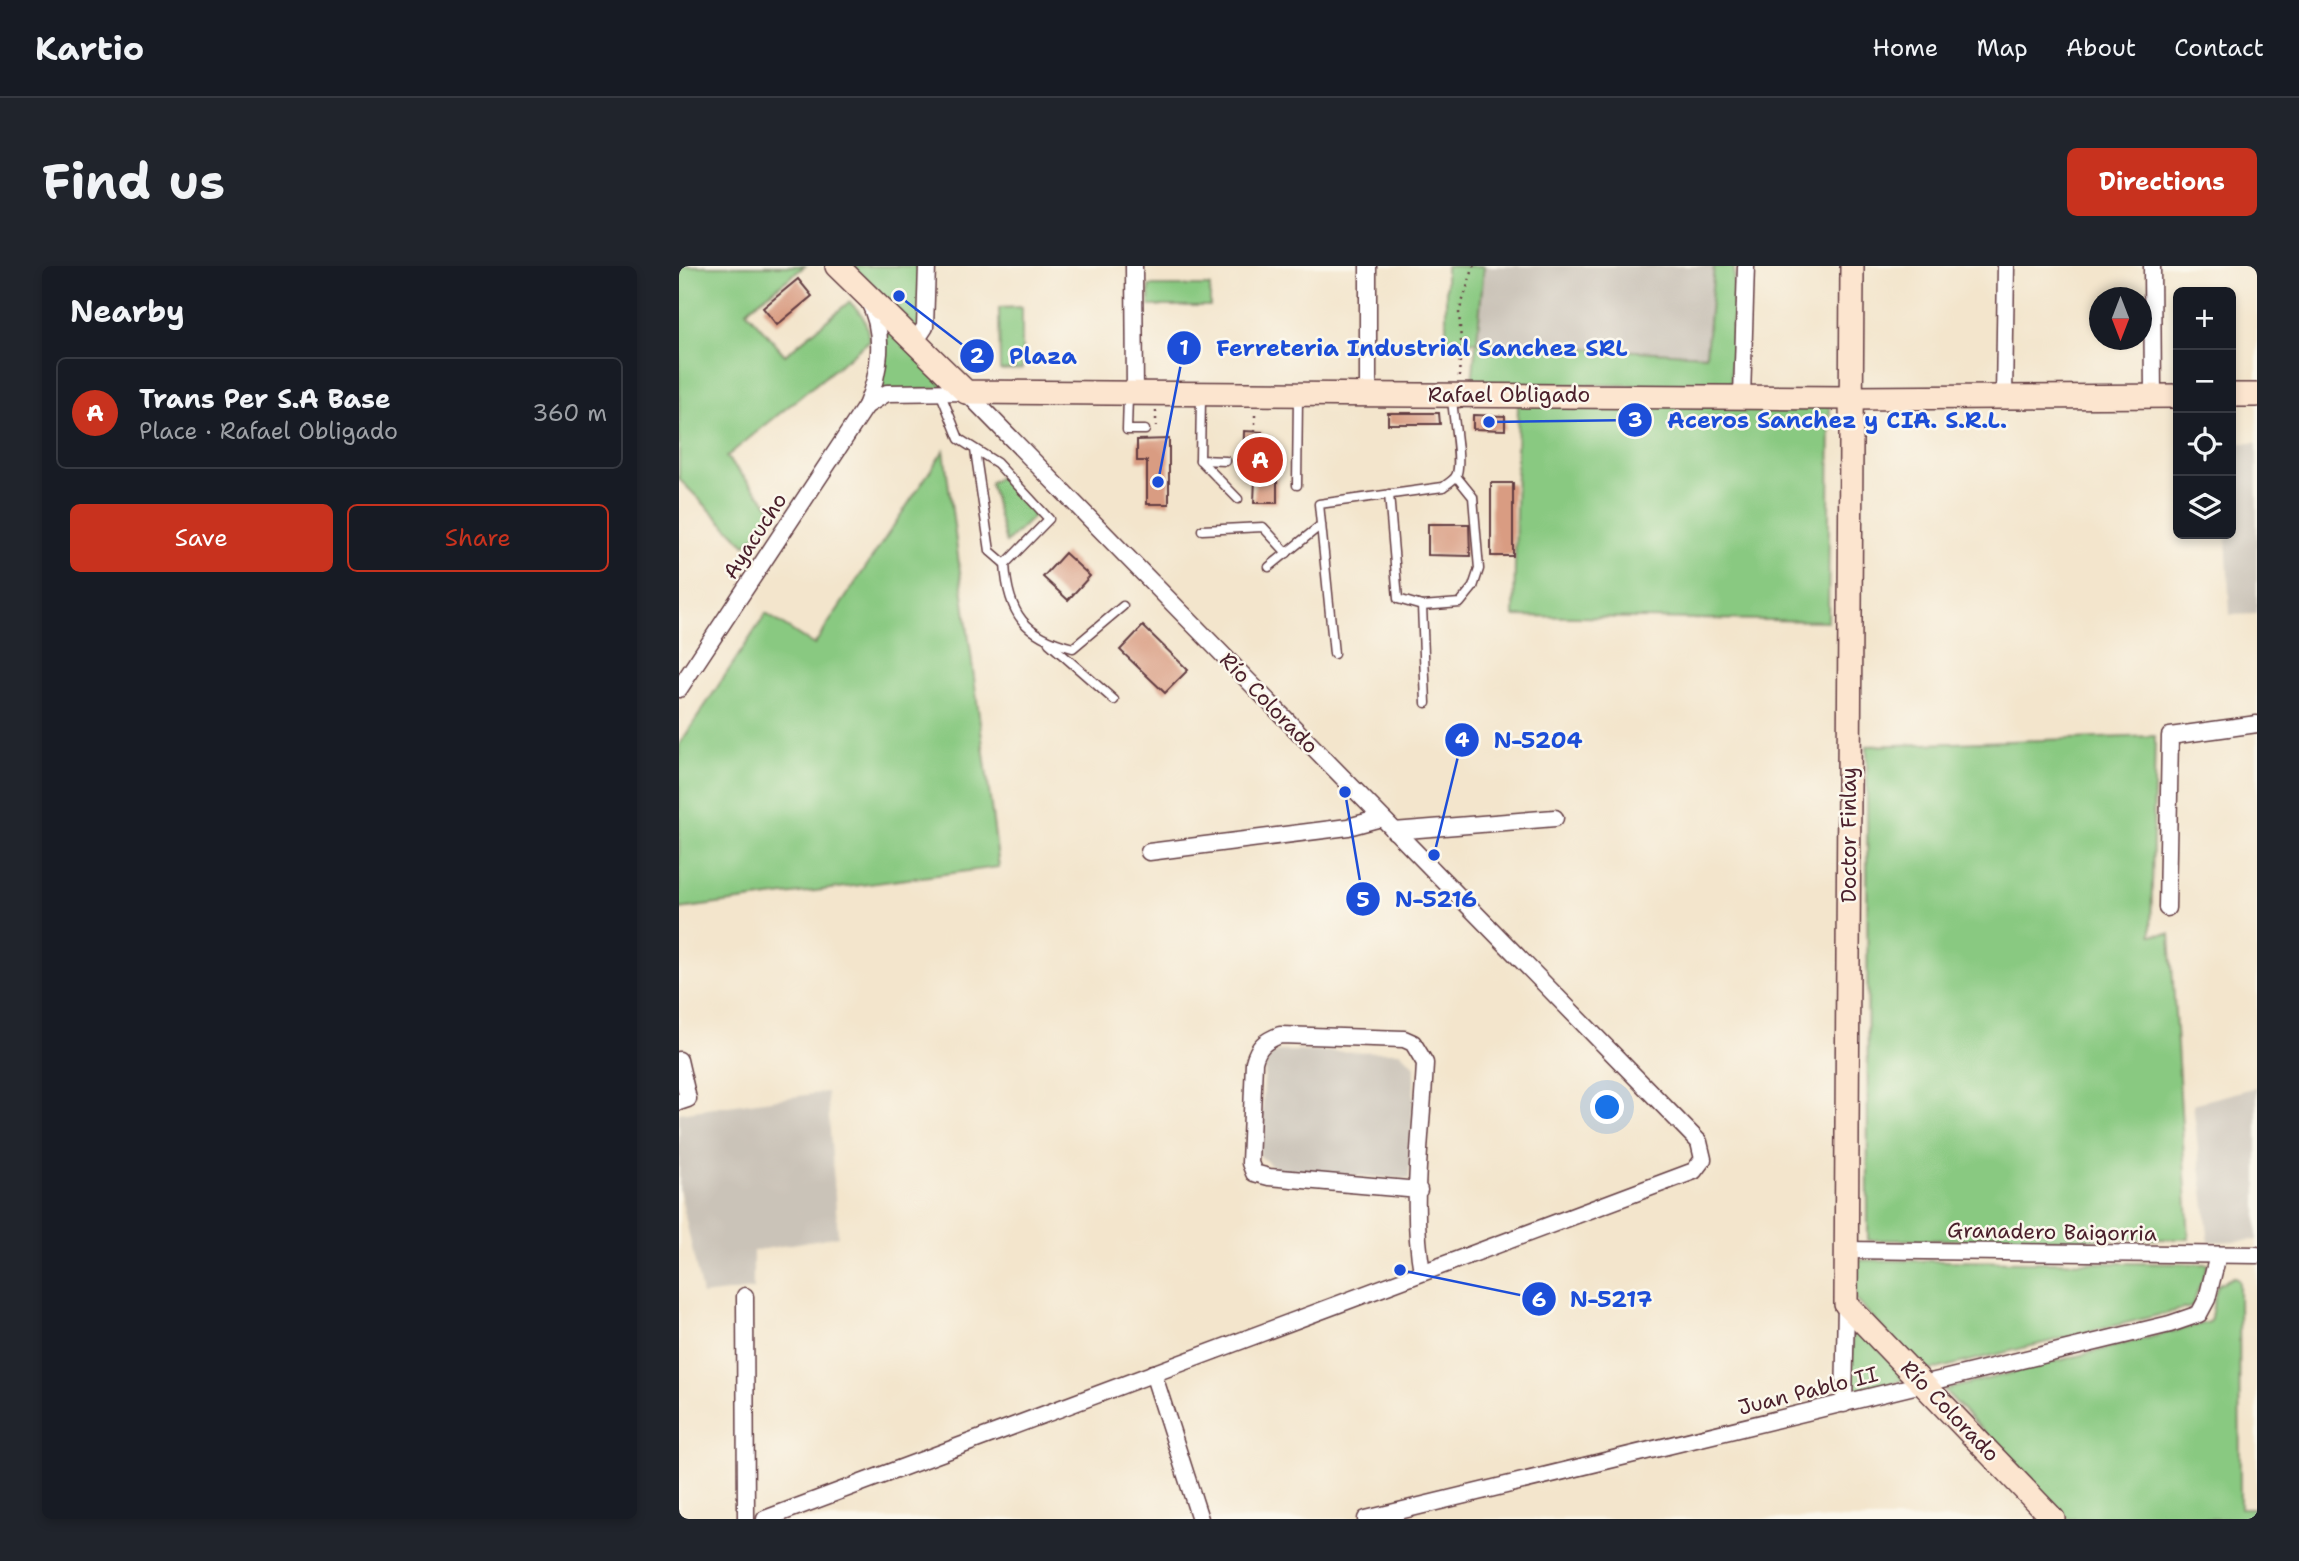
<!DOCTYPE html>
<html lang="en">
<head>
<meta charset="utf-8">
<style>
	:root { --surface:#171b24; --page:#20242c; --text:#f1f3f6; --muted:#9ea1a6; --line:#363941; --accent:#c8321e }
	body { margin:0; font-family:"Shantell Sans",sans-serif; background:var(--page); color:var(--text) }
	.controls { position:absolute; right:21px; top:21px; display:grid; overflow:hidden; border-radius:10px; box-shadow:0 4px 10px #0003 }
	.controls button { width:63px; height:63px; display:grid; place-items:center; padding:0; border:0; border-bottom:2px solid var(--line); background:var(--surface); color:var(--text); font:35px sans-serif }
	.compass { position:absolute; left:1410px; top:21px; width:63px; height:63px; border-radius:50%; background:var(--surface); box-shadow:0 4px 10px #0003; rotate:180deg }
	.you { position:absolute; left:929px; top:842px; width:24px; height:24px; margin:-18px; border:5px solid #fff; border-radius:50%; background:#1a73e8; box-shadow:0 0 0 10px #1a73e833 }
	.badge { display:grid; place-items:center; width:46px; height:46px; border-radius:50%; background:var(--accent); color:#fff; font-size:23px; font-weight:700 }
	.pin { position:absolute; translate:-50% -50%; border:4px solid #fff; box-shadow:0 2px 7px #0006 }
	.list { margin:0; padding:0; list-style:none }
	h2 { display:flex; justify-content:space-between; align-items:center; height:91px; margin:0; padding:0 28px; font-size:30px }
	h2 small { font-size:23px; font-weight:400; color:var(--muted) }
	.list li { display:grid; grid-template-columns:46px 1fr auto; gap:21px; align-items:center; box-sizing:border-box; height:112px; margin:0 14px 14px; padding:0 14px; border:2px solid var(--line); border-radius:10px }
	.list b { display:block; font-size:26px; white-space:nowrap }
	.list p { margin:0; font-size:23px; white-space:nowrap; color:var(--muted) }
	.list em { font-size:23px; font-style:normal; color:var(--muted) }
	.actions { display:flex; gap:14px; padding:21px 28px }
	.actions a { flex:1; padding:16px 0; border:2px solid var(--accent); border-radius:10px; text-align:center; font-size:24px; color:var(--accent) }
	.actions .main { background:var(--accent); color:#fff }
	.icon { flex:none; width:38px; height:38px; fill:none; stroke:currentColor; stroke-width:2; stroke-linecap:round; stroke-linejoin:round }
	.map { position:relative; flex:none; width:1578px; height:1253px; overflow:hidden; border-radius:10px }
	header { display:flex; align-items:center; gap:42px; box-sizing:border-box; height:98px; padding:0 35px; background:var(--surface); border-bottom:2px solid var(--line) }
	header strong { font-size:33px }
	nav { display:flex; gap:38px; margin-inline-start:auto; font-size:24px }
	.intro { display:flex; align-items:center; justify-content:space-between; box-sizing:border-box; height:168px; padding:0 42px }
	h1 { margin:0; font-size:49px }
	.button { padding:18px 32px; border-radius:10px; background:var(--accent); color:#fff; font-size:24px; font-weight:700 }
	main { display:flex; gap:42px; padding:0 42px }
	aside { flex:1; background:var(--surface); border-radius:10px; box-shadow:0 4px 10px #0003 }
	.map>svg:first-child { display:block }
	.industrial { fill:#cac3b8 }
	.green { fill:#89c981; stroke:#6a7456; stroke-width:2 }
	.building { fill:#d99c82 }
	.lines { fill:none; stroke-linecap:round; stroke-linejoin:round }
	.lane-casing { stroke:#633d43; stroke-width:11 }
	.street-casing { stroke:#633d43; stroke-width:19 }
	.secondary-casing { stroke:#633d43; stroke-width:26 }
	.path { stroke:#633d43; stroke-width:2.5; stroke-dasharray:2 5; stroke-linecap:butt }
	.lane { stroke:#fff; stroke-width:8 }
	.street { stroke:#fff; stroke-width:16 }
	.secondary { stroke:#fce5cf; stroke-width:23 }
	.labels { text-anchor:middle; stroke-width:5; stroke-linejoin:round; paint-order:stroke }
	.street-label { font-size:21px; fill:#4a1f2b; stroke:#fbf7ec }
	.leader { fill:none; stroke:#1d4ed8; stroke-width:2.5 }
	.callout-dot { fill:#1d4ed8; stroke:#fbf7ec; stroke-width:2.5 }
	.mark-label { font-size:21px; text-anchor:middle; font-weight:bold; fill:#fff }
	.callout-label { font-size:23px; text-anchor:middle; font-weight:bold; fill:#1d4ed8; stroke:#fbf7ec; stroke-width:5; stroke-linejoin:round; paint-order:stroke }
</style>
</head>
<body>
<header>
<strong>Kartio</strong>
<nav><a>Home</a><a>Map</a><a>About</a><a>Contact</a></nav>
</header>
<div class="intro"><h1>Find us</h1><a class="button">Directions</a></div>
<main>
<aside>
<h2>Nearby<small></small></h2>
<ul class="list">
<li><span class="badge">A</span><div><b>Trans Per S.A Base</b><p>Place · Rafael Obligado</p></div><em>360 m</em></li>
</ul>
<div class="actions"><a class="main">Save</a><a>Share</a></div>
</aside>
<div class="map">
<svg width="1578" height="1253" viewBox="0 0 1578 1253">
	<rect width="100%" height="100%" fill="#fbf7ec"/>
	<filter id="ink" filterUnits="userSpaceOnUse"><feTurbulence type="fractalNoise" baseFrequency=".0143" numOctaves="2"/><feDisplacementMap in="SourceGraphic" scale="14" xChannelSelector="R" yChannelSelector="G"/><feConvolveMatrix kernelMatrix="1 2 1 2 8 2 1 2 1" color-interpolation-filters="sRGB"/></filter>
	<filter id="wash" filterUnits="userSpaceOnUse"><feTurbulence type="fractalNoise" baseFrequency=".00686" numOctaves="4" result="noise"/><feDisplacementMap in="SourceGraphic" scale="28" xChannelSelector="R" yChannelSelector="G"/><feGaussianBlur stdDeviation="1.57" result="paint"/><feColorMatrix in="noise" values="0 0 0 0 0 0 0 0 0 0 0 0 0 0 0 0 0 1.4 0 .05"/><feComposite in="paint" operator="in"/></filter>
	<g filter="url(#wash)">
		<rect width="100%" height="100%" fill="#f3e5cc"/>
		<!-- industrial -->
		<g class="industrial">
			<polygon points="805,0 1035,0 1028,89 797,76"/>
			<polygon points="1552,177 1578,177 1578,348 1551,349 1547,268 1552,268"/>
			<polygon points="601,785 721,786 736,800 730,913 599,905 580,889 587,792"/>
			<polygon points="1578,821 1578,974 1530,976 1514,838"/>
			<polygon points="148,826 159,970 74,985 74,1023 23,1029 0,922 0,847"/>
		</g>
		<!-- green -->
		<g class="green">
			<path d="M0 0H126L67 45 106 89 170 36C185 48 188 56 190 75L47 191 99 249 66 279 0 213Z"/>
			<polygon points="167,0 243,0 243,60 236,68"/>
			<polygon points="767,0 805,0 798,76 1027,89 1035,0 1055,0 1052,121 793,117 797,76 767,75"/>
			<rect x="470" y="20" width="61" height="20"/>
			<polygon points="343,41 343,103 321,104 320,42"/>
			<polygon points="201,50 272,121 195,128"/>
			<polygon points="839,136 1151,140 1149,355 835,350"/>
			<polygon points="265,184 320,601 0,643 0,479 87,348 135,379"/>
			<polygon points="322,210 358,247 327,277 311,217"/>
			<polygon points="1476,470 1472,669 1491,668 1510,973 1189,974 1188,480"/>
			<polygon points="1176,994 1529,998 1513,1041 1245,1106 1176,1033"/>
			<polygon points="1555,1011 1560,1015 1561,1242 1578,1242 1578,1253 1389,1253 1265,1124 1531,1056 1538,1019"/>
			<polygon points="1174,1055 1227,1113 1172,1129"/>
		</g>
		<g id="blocks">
			<!-- building -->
			<g class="building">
				<polygon points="119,13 133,30 98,59 84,42"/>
				<polygon points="709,147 760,147 761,158 709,158"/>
				<polygon points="794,149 826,150 826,164 794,163"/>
				<polygon points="565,165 583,166 583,176 598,176 598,237 575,237 576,212 564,212"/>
				<polygon points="490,173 490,238 468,238 468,195 458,195 458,174"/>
				<rect x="812" y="217" width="22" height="73"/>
				<polygon points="749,258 790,258 791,290 749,289"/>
				<polygon points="386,287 411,310 389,334 364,311"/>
				<polygon points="464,360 509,404 486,427 441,384"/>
			</g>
		</g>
	</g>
	<g filter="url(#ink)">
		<use href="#blocks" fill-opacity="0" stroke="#633d43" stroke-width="2"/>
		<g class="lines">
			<!-- lane casing -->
			<g class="lane-casing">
				<g id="lane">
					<polyline points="261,126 280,173 318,197 370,253 326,298 311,285 296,184"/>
					<polyline points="449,130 448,164 466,164"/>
					<polyline points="522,131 521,194 547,195"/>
					<polyline points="521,194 559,233"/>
					<polyline points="618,219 619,131"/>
					<polyline points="710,228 719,333 743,340 747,437"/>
					<polyline points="523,264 584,261 608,287"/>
					<path d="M326 298C329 348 346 370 394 382L444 340"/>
					<polyline points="590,301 642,259"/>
					<polyline points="743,340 781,337 794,321 800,303 794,231 777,210"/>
					<polyline points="370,377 435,434"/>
					<path d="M655 388 640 238 764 221C768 218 775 214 777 210 784 197 773 148 773 130"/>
				</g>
			</g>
			<!-- street casing -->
			<g class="street-casing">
				<g id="street">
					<polyline points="455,0 456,127"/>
					<polyline points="1473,0 1474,130"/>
					<polyline points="236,76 246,61 248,0"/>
					<polyline points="689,129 689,0"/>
					<polyline points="1063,131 1067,0"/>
					<polyline points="1325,131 1327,0"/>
					<path d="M0 423 187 140C201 107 207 67 189 34"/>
					<polyline points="715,565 876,552"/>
					<polyline points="470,586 669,561 702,552"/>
					<polyline points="1488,642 1491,470 1578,458"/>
					<polyline points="0,794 9,833 0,836"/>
					<path d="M740 924 590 911 575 907 571 897 575 796C579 780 586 775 601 769L725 773 734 777 746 797C743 865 731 939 743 1006"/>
					<polyline points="1168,984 1578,989"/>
					<polyline points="66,1030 67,1253"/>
					<polyline points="474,1107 521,1253"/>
					<polyline points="1165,1138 1167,1038"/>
					<polyline points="86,1253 1015,905 1024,893 1020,876 287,126 208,127 187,140"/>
					<polyline points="687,1253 1491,1058 1520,1048 1528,1033 1539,989"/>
				</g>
			</g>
			<!-- secondary casing -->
			<g class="secondary-casing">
				<g id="secondary">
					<polyline points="158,0 287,126 1171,132 1499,130"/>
					<polyline points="1173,0 1167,1038 1374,1253"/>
					<polyline points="1552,129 1578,129"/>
				</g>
			</g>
			<!-- path -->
			<g class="path">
				<polyline points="780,111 782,75 780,46 795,0"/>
				<polyline points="477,145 477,160"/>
				<polyline points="576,165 576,144"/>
			</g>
			<!-- lane -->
			<use href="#lane" class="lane"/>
			<!-- street -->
			<use href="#street" class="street"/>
			<!-- secondary -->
			<use href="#secondary" class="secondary"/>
		</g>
	</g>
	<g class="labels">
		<!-- street labels -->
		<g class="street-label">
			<text x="830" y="136">Rafael Obligado</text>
			<text transform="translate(76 270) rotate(-57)" y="7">Ayacucho</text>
			<text transform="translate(590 437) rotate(46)" y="7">Río Colorado</text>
			<text transform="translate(1170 569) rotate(-90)" y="7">Doctor Finlay</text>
			<text transform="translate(1373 966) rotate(1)" y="7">Granadero Baigorria</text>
			<text transform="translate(1129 1125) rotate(-14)" y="7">Juan Pablo II</text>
			<text transform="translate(1271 1145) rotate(46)" y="7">Río Colorado</text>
		</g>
	</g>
	<!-- callouts -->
	<path class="leader" d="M479 216L505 82M220 30L298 90M810 156L956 154M755 589L783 474M666 526L684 633M721 1004L860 1033"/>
	<g class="callout-dot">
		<circle cx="479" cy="216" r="7"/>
		<circle cx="220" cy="30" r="7"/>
		<circle cx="810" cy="156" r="7"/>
		<circle cx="755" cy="589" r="7"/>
		<circle cx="666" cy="526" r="7"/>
		<circle cx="721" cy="1004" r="7"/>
		<circle cx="505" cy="82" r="18"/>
		<circle cx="298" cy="90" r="18"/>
		<circle cx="956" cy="154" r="18"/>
		<circle cx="783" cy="474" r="18"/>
		<circle cx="684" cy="633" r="18"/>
		<circle cx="860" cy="1033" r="18"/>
	</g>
	<g class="mark-label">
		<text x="505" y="89">1</text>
		<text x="298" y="97">2</text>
		<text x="956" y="161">3</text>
		<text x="783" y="481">4</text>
		<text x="684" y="641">5</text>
		<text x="860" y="1041">6</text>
	</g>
	<g class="callout-label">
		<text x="743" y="90">Ferreteria Industrial Sanchez SRL</text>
		<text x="364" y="98">Plaza</text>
		<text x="1158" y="162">Aceros Sanchez y CIA. S.R.L.</text>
		<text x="859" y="482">N-5204</text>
		<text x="757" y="641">N-5216</text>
		<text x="932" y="1041">N-5217</text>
	</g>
</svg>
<div class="controls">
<button>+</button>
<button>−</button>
<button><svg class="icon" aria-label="locate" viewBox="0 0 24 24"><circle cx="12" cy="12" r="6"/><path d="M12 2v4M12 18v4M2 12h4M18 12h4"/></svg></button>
<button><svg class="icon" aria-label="layers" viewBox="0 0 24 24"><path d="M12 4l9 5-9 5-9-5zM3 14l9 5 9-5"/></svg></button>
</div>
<svg class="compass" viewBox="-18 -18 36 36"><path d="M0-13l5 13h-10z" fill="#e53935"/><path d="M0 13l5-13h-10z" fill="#9ea1a6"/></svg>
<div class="you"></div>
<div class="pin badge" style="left:581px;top:194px">A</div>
</div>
</main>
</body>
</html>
